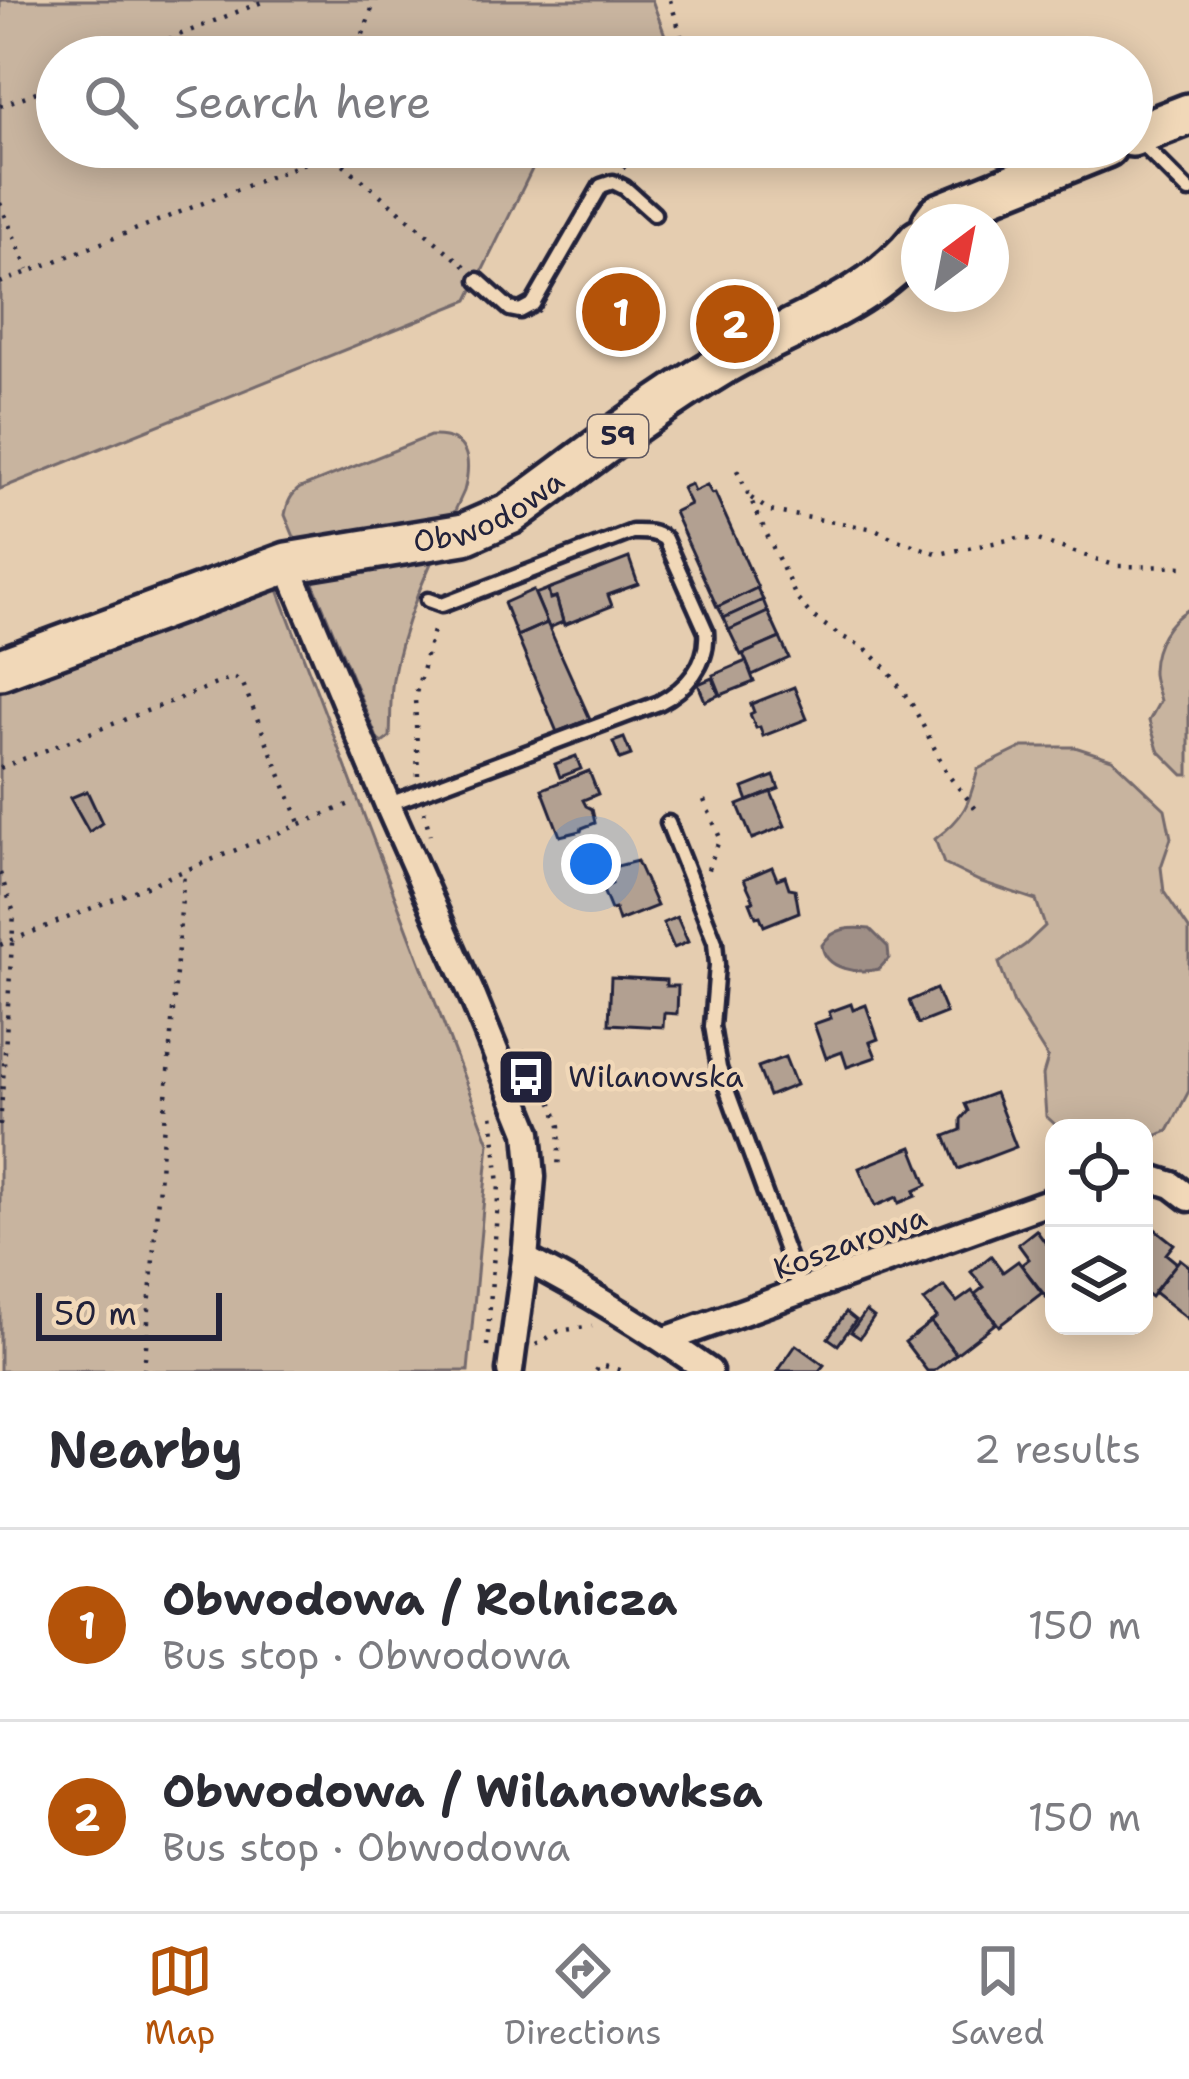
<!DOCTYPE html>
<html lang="en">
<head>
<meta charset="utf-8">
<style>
	:root { --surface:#fff; --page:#f7f7f7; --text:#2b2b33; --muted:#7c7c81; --line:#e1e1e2; --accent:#b45309 }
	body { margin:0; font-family:"Shantell Sans",sans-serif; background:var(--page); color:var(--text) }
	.controls { position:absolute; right:36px; bottom:36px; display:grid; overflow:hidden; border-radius:24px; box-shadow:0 6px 30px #0003 }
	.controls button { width:108px; height:108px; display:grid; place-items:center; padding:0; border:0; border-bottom:3px solid var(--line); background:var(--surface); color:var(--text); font:60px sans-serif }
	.compass { position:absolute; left:901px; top:204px; width:108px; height:108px; border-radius:50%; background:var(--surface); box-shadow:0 6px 30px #0003; rotate:32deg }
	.scale { position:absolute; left:36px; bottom:30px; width:186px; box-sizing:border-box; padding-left:12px; border:6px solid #22223b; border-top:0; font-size:33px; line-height:42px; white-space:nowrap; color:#22223b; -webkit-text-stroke:9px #f1d8b8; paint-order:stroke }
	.you { position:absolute; left:591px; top:864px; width:42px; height:42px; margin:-30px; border:9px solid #fff; border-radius:50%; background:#1a73e8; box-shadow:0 0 0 18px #1a73e833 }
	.badge { display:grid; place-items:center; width:78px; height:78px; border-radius:50%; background:var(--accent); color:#fff; font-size:39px; font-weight:700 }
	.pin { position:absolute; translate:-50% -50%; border:6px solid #fff; box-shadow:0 3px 12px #0006 }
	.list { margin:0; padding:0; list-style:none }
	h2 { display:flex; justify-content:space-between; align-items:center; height:156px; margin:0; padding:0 48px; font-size:51px }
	h2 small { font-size:39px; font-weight:400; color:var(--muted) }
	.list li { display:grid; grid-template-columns:78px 1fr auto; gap:36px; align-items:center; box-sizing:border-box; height:192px; padding:0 48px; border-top:3px solid var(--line) }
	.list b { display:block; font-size:45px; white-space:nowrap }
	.list p { margin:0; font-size:39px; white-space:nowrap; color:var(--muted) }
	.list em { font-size:39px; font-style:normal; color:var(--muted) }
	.icon { flex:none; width:66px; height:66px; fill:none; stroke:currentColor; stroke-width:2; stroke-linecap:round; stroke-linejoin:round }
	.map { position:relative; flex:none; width:1189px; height:1371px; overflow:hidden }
	.search { position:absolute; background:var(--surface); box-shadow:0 6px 30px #0003; left:36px; right:36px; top:36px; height:132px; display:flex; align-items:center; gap:30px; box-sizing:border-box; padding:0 42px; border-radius:66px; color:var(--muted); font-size:45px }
	.sheet { height:540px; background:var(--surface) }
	nav { display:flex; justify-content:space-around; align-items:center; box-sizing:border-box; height:168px; border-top:3px solid var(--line); background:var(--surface); font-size:33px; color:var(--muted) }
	nav a { display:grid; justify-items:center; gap:6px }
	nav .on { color:var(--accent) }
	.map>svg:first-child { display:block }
	.green { fill:#c8b49f; stroke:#756b6d; stroke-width:3 }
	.water { fill:#9f8f86; stroke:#6d6368; stroke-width:3 }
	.building { fill:#b2a091; stroke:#22223b; stroke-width:3 }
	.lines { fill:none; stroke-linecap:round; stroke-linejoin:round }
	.service-casing { stroke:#22223b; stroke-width:21 }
	.minor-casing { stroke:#22223b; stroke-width:33 }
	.primary-casing { stroke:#22223b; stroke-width:48 }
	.path { stroke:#22223b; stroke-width:4.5; stroke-dasharray:3 9; stroke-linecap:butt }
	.service { stroke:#f1d8b8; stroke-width:12 }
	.minor { stroke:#f1d8b8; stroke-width:24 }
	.primary { stroke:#f1d8b8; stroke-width:39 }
	.labels { text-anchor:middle; stroke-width:9; stroke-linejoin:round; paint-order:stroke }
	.shield { fill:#f1d8b8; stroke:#605960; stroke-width:3 }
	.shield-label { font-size:27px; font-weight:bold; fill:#22223b }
	.street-label { font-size:30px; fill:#22223b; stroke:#f1d8b8 }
	.poi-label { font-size:30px; fill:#22223b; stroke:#f1d8b8; text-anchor:start }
</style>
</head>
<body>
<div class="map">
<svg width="1189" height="1371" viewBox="0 0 1189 1371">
	<rect width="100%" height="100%" fill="#e5cdb0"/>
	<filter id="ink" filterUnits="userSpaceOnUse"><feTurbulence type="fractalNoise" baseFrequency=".00833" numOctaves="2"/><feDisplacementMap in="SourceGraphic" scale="24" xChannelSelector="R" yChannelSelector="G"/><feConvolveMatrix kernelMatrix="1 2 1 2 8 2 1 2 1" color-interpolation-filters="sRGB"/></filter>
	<g filter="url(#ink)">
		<!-- green -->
		<g class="green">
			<polygon points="0,0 652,0 673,57 57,57 57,147 543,147 468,300 0,489"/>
			<path d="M430 436C469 434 472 460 464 491 437 551 404 613 393 679 390 698 391 718 390 737L382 743 378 740 285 515C287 504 290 495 300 488Z"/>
			<polygon points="264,553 489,1143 468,1371 0,1371 0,661"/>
			<path d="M1189 609V775H1183L1158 750 1149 721 1160 701C1158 692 1152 679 1153 670 1154 644 1168 621 1189 609Z"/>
			<path d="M1023 747H1075L1112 759 1165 809 1171 838 1161 867 1164 892 1189 929V1091L1168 1131 1144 1141V1128H1059L1046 1116 1043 1075 1048 1058 1014 1004 999 963 1025 945 1045 926 1036 900 979 881 944 864 935 839C965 817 969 804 978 769Z"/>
		</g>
		<!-- water -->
		<path class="water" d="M870 929 888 947 889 958 879 969C858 974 825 970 822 945 834 927 851 927 870 929Z"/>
		<!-- building -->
		<g class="building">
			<polygon points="691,484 694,491 707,485 712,494 715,493 758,588 717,607 674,512 690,504 682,488"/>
			<polygon points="629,558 638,584 608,595 612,606 564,625 556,597 550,599 548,589"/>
			<polygon points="757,588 763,600 724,618 718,607"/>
			<polygon points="548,589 550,599 556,597 563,622 549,628 535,594"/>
			<polygon points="533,590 547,623 517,636 504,603"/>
			<polygon points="763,600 768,612 729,630 724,618"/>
			<polygon points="768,612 780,638 741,655 729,630"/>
			<polygon points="547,623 590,719 557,732 517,636"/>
			<polygon points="780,638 789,658 752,675 743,654"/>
			<polygon points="746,661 754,682 721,695 713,675"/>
			<polygon points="712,678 719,695 705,701 698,684"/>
			<polygon points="794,687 807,719 763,736 760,727 756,728 750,714 754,712 751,704"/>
			<polygon points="624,738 631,755 620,759 613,742"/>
			<polygon points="576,756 581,769 560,777 555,764"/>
			<polygon points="589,771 598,794 583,800 586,806 592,809 595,823 582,828 581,831 560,836 542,789"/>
			<polygon points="774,776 779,789 748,801 743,788"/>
			<polygon points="87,791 102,823 89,832 70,798"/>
			<polygon points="771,792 785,826 752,839 738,805"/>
			<polygon points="637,861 657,906 619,921 615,909 611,910 602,888 612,884 608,872 613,867"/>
			<polygon points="772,867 777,879 785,876 789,888 795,889 799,912 764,926 760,916 756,917 750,902 754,901 744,879"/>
			<polygon points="677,917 688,942 674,948 663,923"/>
			<polygon points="611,977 666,980 666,986 678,986 677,1014 664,1013 663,1027 609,1024"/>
			<polygon points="936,989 946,1013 918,1024 909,1001"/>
			<polygon points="851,1004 853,1010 866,1005 878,1039 870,1042 876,1057 847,1067 842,1052 826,1058 814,1024 831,1018 829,1012"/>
			<polygon points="785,1057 796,1085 769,1096 758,1067"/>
			<polygon points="995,1093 1016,1147 958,1169 945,1136 961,1130 961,1119 968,1111 965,1104"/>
			<polygon points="912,1147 927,1185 914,1191 916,1196 899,1203 897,1197 875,1206 859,1168"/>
			<polygon points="1155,1229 1174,1244 1166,1254 1177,1263 1151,1297 1144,1292 1144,1238 1147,1240"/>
			<polygon points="1036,1230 1047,1245 1054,1240 1054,1291 1046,1297 1021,1265 1029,1259 1018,1244"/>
			<polygon points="991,1256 1003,1272 1018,1261 1042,1293 999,1326 975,1294 984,1287 971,1272"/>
			<polygon points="1180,1259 1189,1266 1189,1320 1154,1292"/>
			<polygon points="944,1286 957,1302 972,1291 996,1323 956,1354 931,1322 937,1317 924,1301"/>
			<polygon points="866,1311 874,1317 860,1338 851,1332"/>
			<polygon points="846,1312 856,1320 838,1345 828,1338"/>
			<polygon points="931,1322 956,1354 934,1371 927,1371 905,1342"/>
			<polygon points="796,1345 824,1365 819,1371 778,1371"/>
		</g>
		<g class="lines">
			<!-- service casing -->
			<g class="service-casing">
				<g id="service">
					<polyline points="1139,141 1189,191"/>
					<polyline points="478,280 510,309 520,311 533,304 601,186 613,182 625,188 654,214"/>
					<path d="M389 804 659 703C686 689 709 664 706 631L665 539C654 531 645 532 632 532L442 605 428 600"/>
					<polyline points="668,823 715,942 717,965 712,1026 719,1068 801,1292"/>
				</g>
			</g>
			<!-- minor casing -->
			<g class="minor-casing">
				<g id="minor">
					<polyline points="287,563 388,805 471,992 528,1132 532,1177 525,1259 510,1371"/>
					<polyline points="1144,1176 1172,1185 1189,1198"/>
					<path d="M525 1259C589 1292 650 1330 709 1371"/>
					<polyline points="665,1340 1054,1200"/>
				</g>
			</g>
			<!-- primary casing -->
			<g class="primary-casing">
				<g id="primary">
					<polyline points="1132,136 1189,114"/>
					<polyline points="933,222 939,214 1106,147"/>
					<path id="s1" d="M0 669 287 563 464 534 510 514C579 464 647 410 720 366 789 325 868 304 919 240"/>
				</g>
			</g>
			<!-- path -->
			<g class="path">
				<polyline points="670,0 688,57"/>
				<polyline points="124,57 267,0"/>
				<polyline points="355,57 375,0"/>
				<polyline points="0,106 57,84"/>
				<polyline points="623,168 645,147"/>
				<polyline points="0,203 28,270"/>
				<polyline points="0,283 330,153 466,267"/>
				<polyline points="737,470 797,599 811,615 839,635 865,648 886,668 913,706 948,775 976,809"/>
				<polyline points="751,498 770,511 875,529 895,539 939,554 1018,538 1038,540 1117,566 1189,567"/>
				<polyline points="0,768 234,677 243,684 301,825"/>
				<polyline points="418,776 415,697 435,623"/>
				<polyline points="704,800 720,838 707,872"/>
				<polyline points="424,811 430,835"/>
				<polyline points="0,873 14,913 0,1127"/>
				<polyline points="0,945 350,804"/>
				<polyline points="523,1049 554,1107 560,1126 558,1172"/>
				<polyline points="536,1345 559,1331 592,1326"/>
				<polyline points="487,1346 499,1185 492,1113"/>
				<polyline points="144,1371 184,873"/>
				<polyline points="596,1371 601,1365 623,1371"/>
			</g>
			<!-- service -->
			<use href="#service" class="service"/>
			<!-- minor -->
			<use href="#minor" class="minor"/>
			<!-- primary -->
			<use href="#primary" class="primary"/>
		</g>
	</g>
	<!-- icons -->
	<defs>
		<g id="bus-square" transform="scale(3)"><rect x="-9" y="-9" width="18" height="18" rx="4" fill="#22223b" stroke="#f1d8b8"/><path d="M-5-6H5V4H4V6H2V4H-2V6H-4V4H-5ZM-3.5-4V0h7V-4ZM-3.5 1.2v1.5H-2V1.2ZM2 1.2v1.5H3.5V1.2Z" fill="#fff"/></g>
	</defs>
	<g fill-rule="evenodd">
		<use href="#bus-square" x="526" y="1077"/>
	</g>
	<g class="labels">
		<!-- shield labels -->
		<rect class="shield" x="588" y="415" width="60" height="42" rx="9"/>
		<g class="shield-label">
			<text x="618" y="445">59</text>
		</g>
		<!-- street labels -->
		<g class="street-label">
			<text dy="10" stroke="none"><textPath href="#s1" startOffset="516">Obwodowa</textPath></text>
			<text transform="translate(850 1243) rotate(-20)" y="10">Koszarowa</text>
		</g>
		<!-- poi labels -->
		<g class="poi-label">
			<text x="568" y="1087">Wilanowska</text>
		</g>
	</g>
</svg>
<div class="controls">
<button><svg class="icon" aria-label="locate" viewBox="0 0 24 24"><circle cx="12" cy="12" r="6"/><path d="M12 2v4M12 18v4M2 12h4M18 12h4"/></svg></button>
<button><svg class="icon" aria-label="layers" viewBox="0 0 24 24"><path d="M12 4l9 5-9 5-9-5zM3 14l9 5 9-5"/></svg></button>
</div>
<svg class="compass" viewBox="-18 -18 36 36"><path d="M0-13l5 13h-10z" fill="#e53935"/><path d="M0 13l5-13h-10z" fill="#7c7c81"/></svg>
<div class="scale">50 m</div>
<div class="you"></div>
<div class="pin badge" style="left:621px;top:312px">1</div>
<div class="pin badge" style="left:735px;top:324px">2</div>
<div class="search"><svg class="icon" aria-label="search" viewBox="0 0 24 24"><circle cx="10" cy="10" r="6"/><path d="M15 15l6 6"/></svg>Search here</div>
</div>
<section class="sheet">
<h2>Nearby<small>2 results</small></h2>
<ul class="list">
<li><span class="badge">1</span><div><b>Obwodowa / Rolnicza</b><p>Bus stop · Obwodowa</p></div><em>150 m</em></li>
<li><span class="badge">2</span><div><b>Obwodowa / Wilanowksa</b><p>Bus stop · Obwodowa</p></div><em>150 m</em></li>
</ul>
</section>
<nav>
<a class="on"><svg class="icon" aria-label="map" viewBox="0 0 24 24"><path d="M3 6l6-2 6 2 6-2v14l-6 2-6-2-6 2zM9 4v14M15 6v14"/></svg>Map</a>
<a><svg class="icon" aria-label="directions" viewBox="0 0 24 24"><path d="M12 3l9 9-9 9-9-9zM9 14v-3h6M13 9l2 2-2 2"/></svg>Directions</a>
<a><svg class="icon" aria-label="saved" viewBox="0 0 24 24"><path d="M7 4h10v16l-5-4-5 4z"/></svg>Saved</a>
</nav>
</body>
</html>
